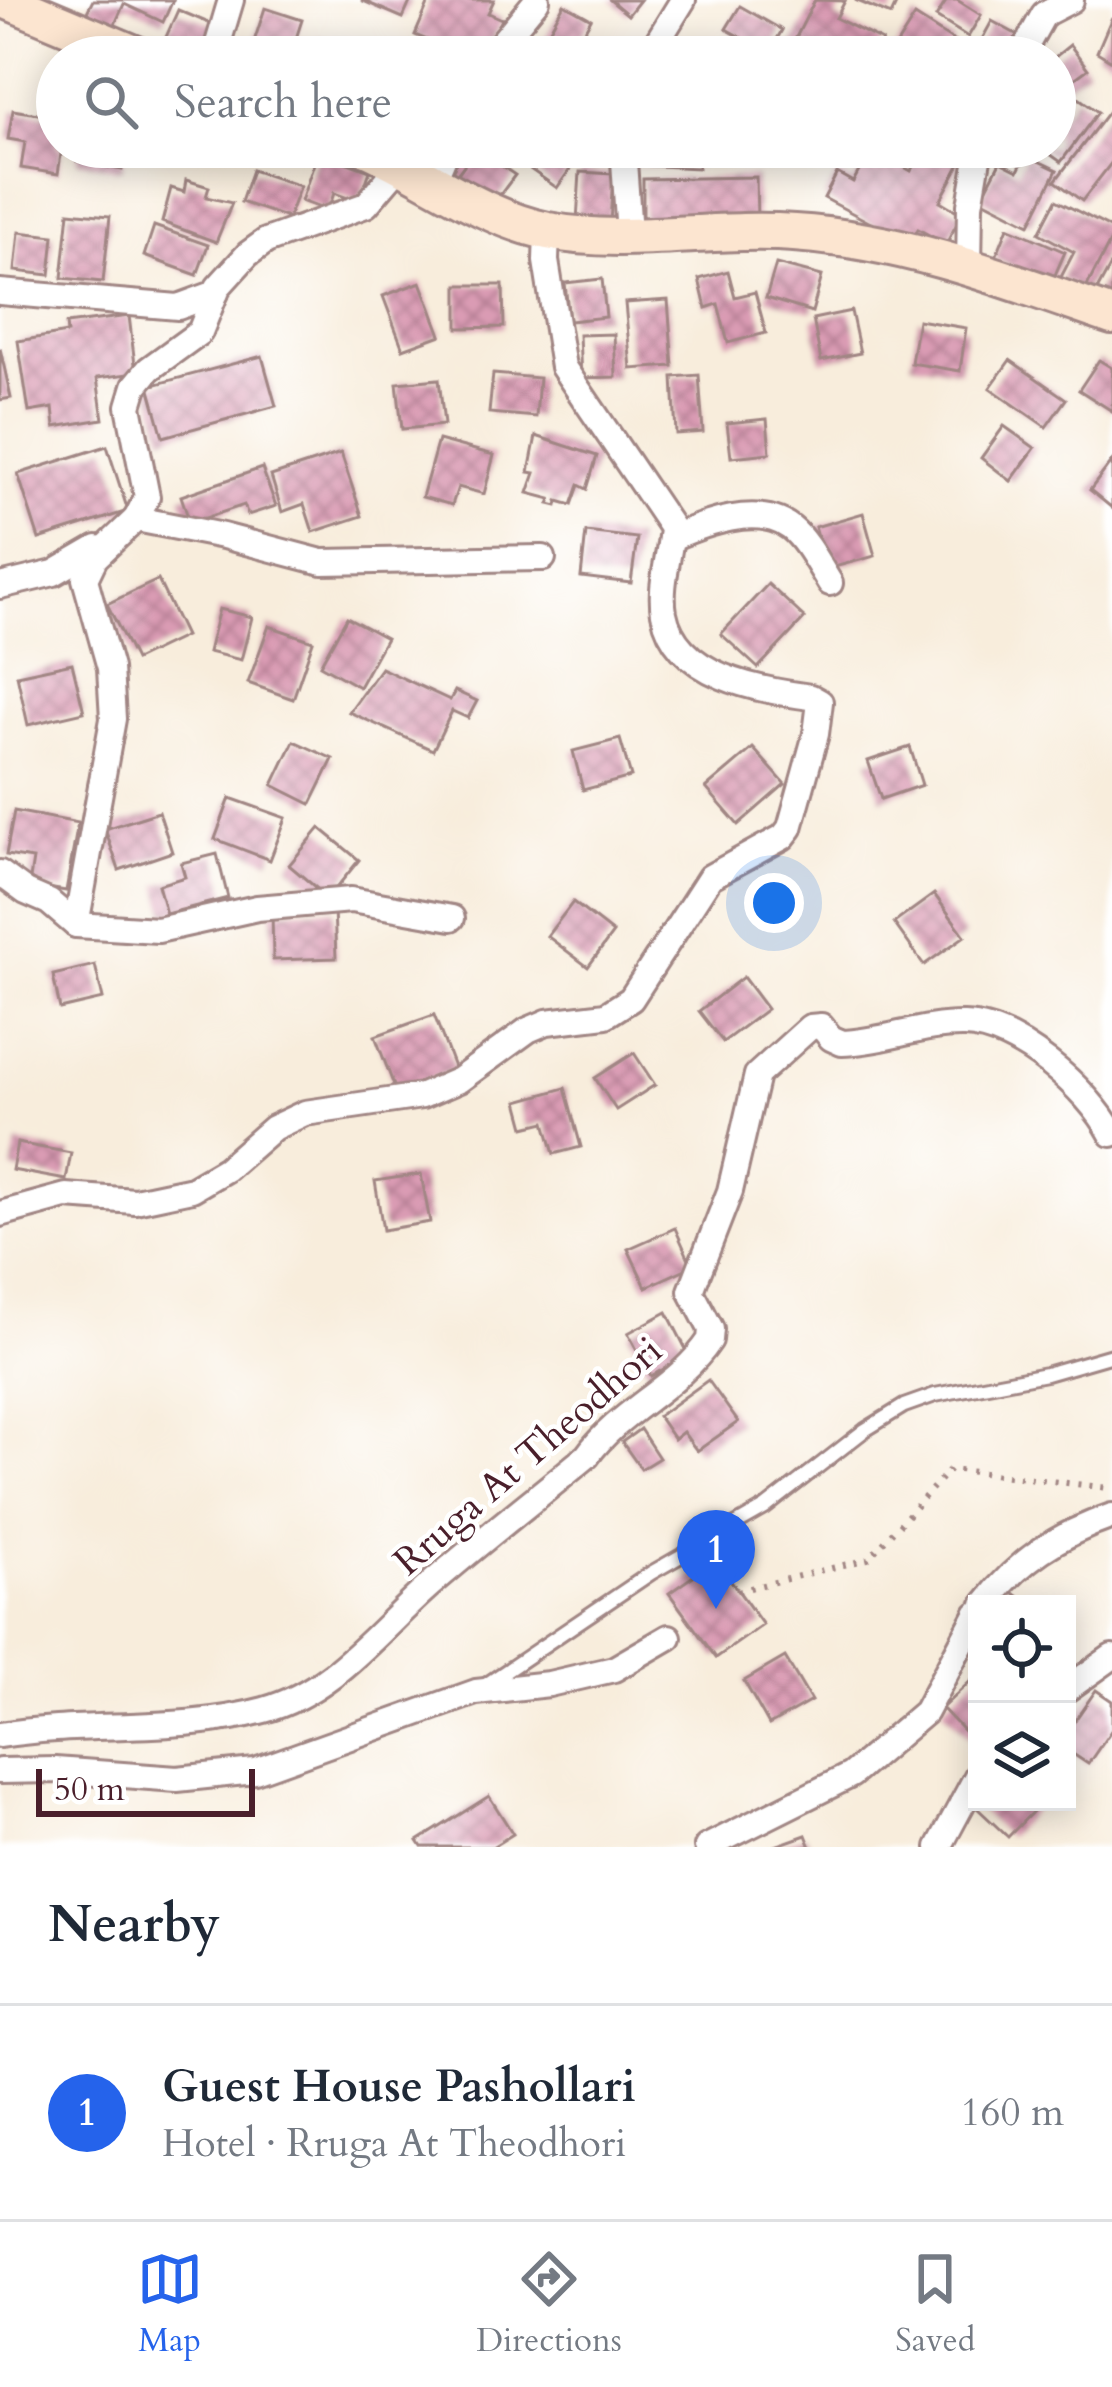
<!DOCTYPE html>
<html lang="en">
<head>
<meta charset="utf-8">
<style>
	:root { --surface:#fff; --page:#f6f6f7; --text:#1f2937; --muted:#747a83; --line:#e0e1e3; --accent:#2563eb }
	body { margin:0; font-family:Cardo,serif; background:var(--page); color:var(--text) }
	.controls { position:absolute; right:36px; bottom:36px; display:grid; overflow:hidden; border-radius:0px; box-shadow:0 6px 30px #0003 }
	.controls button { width:108px; height:108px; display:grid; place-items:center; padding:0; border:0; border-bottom:3px solid var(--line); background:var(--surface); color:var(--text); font:60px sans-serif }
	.scale { position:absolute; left:36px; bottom:30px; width:219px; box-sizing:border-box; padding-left:12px; border:6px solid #4a1f2b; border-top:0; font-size:33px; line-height:42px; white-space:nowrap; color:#4a1f2b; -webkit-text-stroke:9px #fff; paint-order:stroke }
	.you { position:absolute; left:774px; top:903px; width:42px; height:42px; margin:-30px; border:9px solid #fff; border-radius:50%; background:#1a73e8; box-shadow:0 0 0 18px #1a73e833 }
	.badge { display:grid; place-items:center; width:78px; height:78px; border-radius:50%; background:var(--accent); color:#fff; font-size:39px; font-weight:700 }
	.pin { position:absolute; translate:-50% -99px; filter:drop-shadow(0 3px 6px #0008) }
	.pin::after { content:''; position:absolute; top:63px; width:42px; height:36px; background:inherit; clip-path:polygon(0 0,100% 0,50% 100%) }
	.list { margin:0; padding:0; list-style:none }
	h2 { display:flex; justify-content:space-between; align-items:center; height:156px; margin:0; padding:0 48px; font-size:51px }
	h2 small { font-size:39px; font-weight:400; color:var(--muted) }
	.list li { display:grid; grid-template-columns:78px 1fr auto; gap:36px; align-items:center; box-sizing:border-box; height:216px; padding:0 48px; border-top:3px solid var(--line) }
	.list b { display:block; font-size:45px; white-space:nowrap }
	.list p { margin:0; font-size:39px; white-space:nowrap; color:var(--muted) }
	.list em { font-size:39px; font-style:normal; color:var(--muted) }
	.icon { flex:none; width:66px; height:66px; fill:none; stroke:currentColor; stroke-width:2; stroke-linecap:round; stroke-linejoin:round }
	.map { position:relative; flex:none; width:1112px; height:1847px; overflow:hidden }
	.search { position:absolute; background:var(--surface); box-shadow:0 6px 30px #0003; left:36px; right:36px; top:36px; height:132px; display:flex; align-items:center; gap:30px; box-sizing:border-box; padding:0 42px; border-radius:66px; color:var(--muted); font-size:45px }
	.sheet { height:372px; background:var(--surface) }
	nav { display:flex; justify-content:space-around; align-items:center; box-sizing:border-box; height:168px; border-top:3px solid var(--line); background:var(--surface); font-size:33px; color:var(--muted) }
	nav a { display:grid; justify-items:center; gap:6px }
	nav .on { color:var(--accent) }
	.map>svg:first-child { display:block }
	.building { fill:url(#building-cross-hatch) }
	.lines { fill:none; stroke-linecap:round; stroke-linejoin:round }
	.lane-casing { stroke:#a18684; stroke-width:18 }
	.street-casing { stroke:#a18684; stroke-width:30 }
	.secondary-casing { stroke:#a18684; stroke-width:42 }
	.path { stroke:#a18684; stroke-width:6; stroke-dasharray:3 9; stroke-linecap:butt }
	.lane { stroke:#fff; stroke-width:12 }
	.street { stroke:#fff; stroke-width:24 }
	.secondary { stroke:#fce5d0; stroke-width:36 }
	.labels { text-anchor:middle; stroke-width:9; stroke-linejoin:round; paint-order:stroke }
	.street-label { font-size:39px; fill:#4a1f2b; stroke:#fff }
</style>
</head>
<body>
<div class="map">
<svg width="1112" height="1847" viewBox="0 0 1112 1847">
	<defs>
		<pattern id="building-cross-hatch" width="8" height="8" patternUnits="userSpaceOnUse" patternTransform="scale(3)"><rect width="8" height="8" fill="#da9bb4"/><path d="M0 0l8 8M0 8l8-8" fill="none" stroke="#b37e93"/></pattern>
	</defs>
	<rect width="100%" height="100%" fill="#fff"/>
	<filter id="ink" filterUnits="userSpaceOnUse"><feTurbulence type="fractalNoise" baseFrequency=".00833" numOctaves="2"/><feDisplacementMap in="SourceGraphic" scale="24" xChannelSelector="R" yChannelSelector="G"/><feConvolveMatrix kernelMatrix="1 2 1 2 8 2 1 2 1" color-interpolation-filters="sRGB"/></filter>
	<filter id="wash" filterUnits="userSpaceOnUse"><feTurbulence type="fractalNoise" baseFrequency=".004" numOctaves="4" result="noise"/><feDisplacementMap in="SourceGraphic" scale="48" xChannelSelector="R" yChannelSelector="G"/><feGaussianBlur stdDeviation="2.7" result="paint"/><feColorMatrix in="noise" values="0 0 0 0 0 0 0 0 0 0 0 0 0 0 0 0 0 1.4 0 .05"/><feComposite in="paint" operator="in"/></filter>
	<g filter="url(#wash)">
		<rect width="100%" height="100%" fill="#f8eddc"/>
		<g id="blocks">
			<!-- building -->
			<g class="building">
				<polygon points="93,0 173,0 163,22 124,4 111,33 83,20"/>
				<polygon points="361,0 411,0 403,18"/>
				<polygon points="430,0 494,0 488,13 502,19 485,57 467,57 415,35"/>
				<polygon points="610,0 640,0 628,15"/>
				<polygon points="815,0 845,1 836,18 882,41 874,57 786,57"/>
				<polygon points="855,0 898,0 891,15"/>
				<polygon points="947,0 957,0 981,15 968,37 936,17"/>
				<polygon points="564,4 591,19 577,44 598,57 545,57 537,52"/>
				<polygon points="740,6 782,30 769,53 726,29"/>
				<polygon points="265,8 302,20 290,57 249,57"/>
				<polygon points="178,10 216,26 202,57 169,57 159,53"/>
				<polygon points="915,16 954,41 943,57 889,57"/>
				<polygon points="1112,17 1112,61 1097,52"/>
				<polygon points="992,21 1023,38 1012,57 983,57 975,52"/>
				<polygon points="319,38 350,50 348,57 312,57"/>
				<polygon points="615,44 638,57 608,57"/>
				<polygon points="1070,45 1088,69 1055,93 1055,57"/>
				<polygon points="714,47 739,57 711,57"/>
				<polygon points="1076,96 1098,112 1061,162 1040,147 1055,147 1055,124"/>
				<polygon points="1112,107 1112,162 1082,201 1055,181"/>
				<polygon points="13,110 57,117 57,147 62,147 58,174 21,168 25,142 8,139"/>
				<polygon points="80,147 126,147 122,170 77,161"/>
				<polygon points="133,147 174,147 172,157"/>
				<polygon points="394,147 434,147 429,161"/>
				<polygon points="477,147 508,149 497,163 515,175 494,203 456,176"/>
				<polygon points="527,147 553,147 575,162 557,188 517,160"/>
				<polygon points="637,147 699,147 698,168 637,165"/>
				<polygon points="738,147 779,147 774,161"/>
				<polygon points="923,147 933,147 961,162 940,201 962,214 946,244 918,229 910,244 824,198 837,173 853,182 871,149 911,171"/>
				<polygon points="318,152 370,171 359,202 334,193 328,211 301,201"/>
				<polygon points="1026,155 1057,170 1030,224 981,199 1000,162 1018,171"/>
				<polygon points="252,170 300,186 288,218 241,202"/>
				<polygon points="580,172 613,174 610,223 577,221"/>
				<polygon points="756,177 757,221 643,222 643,179"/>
				<polygon points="186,180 209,187 206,197 232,203 216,242 162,222 171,188 184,192"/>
				<polygon points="1056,200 1112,229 1112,238 1084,292 1060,279 1074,252 1039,233"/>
				<polygon points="69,212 110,216 103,282 62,278"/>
				<polygon points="154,226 208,245 197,275 144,256"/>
				<polygon points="1008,227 1065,252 1051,284 995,259"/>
				<polygon points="19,232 54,236 50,275 15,271"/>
				<polygon points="1112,263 1112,303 1095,294"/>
				<polygon points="776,264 822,276 812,312 766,298"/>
				<polygon points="728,271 735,297 755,292 766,333 728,343 718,304 706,308 699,279"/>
				<polygon points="602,279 606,317 569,321 565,283"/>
				<polygon points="421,282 441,335 403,349 383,296"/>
				<polygon points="458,285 503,285 504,327 458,328"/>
				<polygon points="668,300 673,366 631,369 625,303"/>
				<polygon points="851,311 860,353 821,361 813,319"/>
				<polygon points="129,316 136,373 97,378 103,419 55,427 53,408 29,412 18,341 67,333 66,324"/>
				<polygon points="918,320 966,328 960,371 911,363"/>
				<polygon points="614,334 616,377 581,378 579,335"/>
				<polygon points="0,348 11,398 0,400"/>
				<polygon points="262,356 276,406 163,437 149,386"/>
				<polygon points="1010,360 1066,399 1046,427 990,388"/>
				<polygon points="1099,360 1112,368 1112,411 1079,390"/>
				<polygon points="493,374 539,378 536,417 489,413"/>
				<polygon points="699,375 703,432 676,434 673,377"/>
				<polygon points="439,379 444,425 402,429 397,383"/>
				<polygon points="767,419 770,453 731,457 727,423"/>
				<polygon points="1004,426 1035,448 1011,481 981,458"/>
				<polygon points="536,436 597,456 587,489 579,485 572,505 558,501 557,506 549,504 551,499 528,493 535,473 529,472"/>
				<polygon points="438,440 494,455 484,494 458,487 452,505 422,497"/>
				<polygon points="107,446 128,511 39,539 18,474"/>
				<polygon points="341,453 362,516 313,532 304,504 282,512 271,476"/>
				<polygon points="1112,461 1112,508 1090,490"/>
				<polygon points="262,468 276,506 248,515 244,505 190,523 181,496"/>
				<polygon points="863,513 875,556 827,569 815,527"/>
				<polygon points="586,532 637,538 631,583 581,577"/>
				<polygon points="158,580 185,636 135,660 107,604"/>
				<polygon points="768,584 805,618 758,668 721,634"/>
				<polygon points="219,609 252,617 241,660 208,652"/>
				<polygon points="347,617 386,638 359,687 320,665"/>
				<polygon points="269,626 313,641 293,699 248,683"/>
				<polygon points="72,663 84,712 28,725 17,675"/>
				<polygon points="381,668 450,700 455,691 477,701 468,718 452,711 433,750 349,712"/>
				<polygon points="620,739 631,777 583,790 573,751"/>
				<polygon points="294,741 333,759 311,804 273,785"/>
				<polygon points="910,747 922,785 881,799 868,761"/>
				<polygon points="753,748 785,784 738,825 706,788"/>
				<polygon points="230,798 286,818 270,860 215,839"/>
				<polygon points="14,811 78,823 66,891 29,885 33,859 6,855"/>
				<polygon points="159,812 172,852 119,870 105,829"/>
				<polygon points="320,828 359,860 328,898 289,865"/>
				<polygon points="217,854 228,898 166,914 158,885 185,877 181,863"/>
				<polygon points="934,894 965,936 924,965 894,923"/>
				<polygon points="573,902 613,933 588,967 547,936"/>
				<polygon points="334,909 336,958 273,960 272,911"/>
				<polygon points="95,965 103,999 60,1009 53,975"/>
				<polygon points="743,977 767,1009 723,1042 699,1011"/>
				<polygon points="434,1015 455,1070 396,1091 375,1036"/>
				<polygon points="634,1053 655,1085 616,1110 595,1078"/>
				<polygon points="565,1088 581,1147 554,1154 545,1122 525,1127 518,1101"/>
				<polygon points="17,1143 71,1153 66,1180 12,1170"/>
				<polygon points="421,1174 430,1222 383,1230 375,1181"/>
				<polygon points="675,1228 692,1266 646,1287 628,1249"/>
				<polygon points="667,1312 689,1355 651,1376 628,1333"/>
				<polygon points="708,1380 738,1422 697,1451 683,1432 674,1439 658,1416"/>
				<polygon points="640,1429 659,1458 641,1469 622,1442"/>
				<polygon points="716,1560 763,1625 716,1658 669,1593"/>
				<polygon points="1009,1589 1028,1604 997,1604"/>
				<polygon points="785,1657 811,1701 769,1725 744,1681"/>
				<polygon points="977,1675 977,1745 942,1708"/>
				<polygon points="1096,1690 1112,1701 1112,1729 1088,1764 1067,1750 1067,1732"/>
				<polygon points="489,1796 513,1834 492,1847 422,1847 418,1841"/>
				<polygon points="983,1802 1042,1802 1008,1837 977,1808"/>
				<polygon points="806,1835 811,1847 775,1847 775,1846"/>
			</g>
		</g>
	</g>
	<g filter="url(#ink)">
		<use href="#blocks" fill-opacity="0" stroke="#a18684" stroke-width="3"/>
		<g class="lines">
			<!-- lane casing -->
			<g class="lane-casing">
				<polyline id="lane" points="487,1684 651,1573 765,1508 865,1430 904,1406 935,1395 1046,1374 1112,1355"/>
			</g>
			<!-- street casing -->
			<g class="street-casing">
				<g id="street">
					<polyline points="214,57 231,0"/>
					<polyline points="490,57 537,0"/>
					<polyline points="648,57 683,0"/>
					<polyline points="1020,57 1044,14 1071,0"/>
					<polyline points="623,147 629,234"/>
					<polyline points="433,182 448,147"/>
					<polyline points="969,267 970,205 980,147"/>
					<polyline points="0,292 178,307 216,293"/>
					<polyline points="136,519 223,536 322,562 543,558"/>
					<path d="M671 538C704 524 758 503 791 528 807 541 819 566 830 583"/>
					<polyline points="0,586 54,573 97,548"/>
					<polyline points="0,873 26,892 49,902 76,925 158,930 257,908 351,900 452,918"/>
					<polyline points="76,925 113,719 110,668 85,579 95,558 136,519 147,497 129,406 135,386 149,369 200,332 218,287 248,254 266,241 366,205 402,163"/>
					<path d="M0 1214 66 1196 135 1201 192 1189 226 1169 273 1128 305 1113 422 1096 459 1080 528 1030 547 1022 606 1015 631 999 710 877 783 837 790 828 816 734 820 702 811 697C759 690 676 677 664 613 659 585 670 556 672 528L563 367 546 261 547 231"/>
					<path d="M985 1604C1020 1559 1058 1535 1112 1516"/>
					<polyline points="1067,1689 1112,1657"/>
					<path d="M0 1735C87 1721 179 1733 264 1710 333 1692 379 1629 431 1584 482 1540 535 1499 587 1456 620 1410 678 1388 710 1340L711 1329 691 1291 730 1191 757 1075 810 1027 821 1026 831 1038 842 1043C883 1042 923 1024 964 1025 1017 1026 1088 1089 1112 1134"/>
					<polyline points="0,1771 55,1770 177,1779 255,1771 476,1692 549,1684 614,1669 669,1637"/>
					<polyline points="707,1847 851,1775 925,1712 977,1614"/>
					<polyline points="939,1847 977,1776"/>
				</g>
			</g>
			<!-- secondary casing -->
			<g class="secondary-casing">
				<g id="secondary">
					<polyline points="6,0 142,57"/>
					<path d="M365 147C425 173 482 218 548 231 626 246 715 227 794 233 905 240 1009 280 1112 316"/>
				</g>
			</g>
			<!-- path -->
			<polyline class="path" points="738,1591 868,1559 950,1469 1109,1488"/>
			<!-- lane -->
			<use href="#lane" class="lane"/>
			<!-- street -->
			<use href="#street" class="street"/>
			<!-- secondary -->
			<use href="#secondary" class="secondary"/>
		</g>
	</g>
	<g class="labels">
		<!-- street labels -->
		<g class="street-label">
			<text transform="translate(527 1455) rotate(-41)" y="14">Rruga At Theodhori</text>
		</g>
	</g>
</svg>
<div class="controls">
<button><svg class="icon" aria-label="locate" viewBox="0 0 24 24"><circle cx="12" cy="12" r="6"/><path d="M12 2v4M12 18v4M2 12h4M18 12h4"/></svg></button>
<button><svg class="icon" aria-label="layers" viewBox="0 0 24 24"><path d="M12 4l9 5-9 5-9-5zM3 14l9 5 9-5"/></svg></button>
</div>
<div class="scale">50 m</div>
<div class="you"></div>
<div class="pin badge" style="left:716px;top:1609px">1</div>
<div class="search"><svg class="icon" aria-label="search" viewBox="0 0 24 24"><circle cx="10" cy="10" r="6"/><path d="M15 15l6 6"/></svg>Search here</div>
</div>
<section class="sheet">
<h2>Nearby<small></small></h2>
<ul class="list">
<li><span class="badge">1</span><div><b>Guest House Pashollari</b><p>Hotel · Rruga At Theodhori</p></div><em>160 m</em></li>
</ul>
</section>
<nav>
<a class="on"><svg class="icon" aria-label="map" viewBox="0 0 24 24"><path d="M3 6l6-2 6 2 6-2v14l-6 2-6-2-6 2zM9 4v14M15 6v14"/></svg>Map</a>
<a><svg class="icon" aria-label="directions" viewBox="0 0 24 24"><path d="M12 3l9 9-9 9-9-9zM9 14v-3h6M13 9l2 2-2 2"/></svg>Directions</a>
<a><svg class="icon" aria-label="saved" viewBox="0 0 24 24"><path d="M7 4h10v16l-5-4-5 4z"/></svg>Saved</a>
</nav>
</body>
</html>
